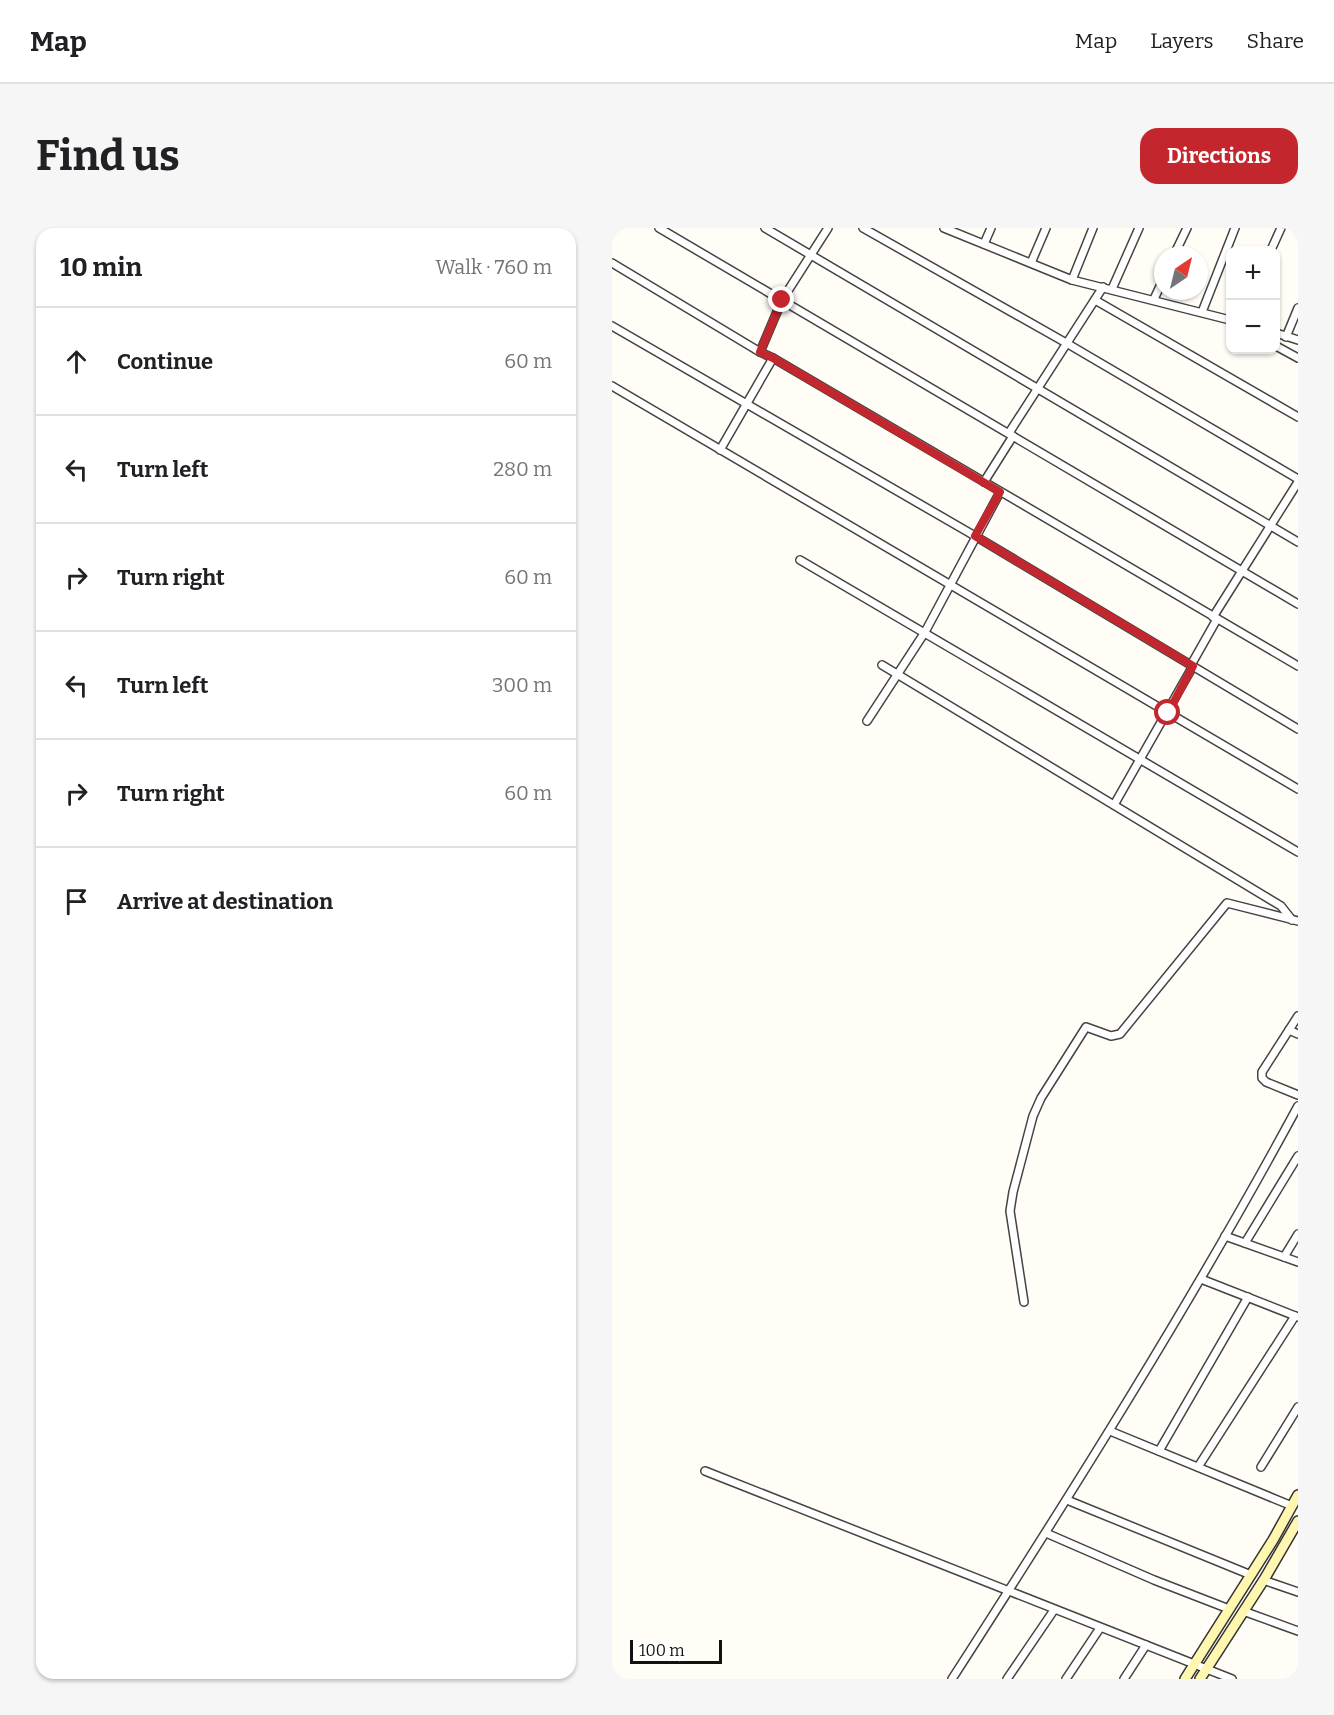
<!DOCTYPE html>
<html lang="en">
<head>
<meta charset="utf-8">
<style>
	:root { --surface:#fff; --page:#f6f6f6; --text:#202124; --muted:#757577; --line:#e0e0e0; --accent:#c4262e }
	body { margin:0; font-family:Bitter,serif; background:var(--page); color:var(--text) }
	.controls { position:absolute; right:18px; top:18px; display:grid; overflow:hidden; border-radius:12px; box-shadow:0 2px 4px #0004 }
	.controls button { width:54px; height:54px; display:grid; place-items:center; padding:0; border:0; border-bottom:2px solid var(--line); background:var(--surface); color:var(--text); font:30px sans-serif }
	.compass { position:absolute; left:542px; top:18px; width:54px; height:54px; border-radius:50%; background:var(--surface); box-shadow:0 2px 4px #0004; rotate:35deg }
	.scale { position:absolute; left:18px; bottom:15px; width:92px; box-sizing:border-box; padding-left:6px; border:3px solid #111; border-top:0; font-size:16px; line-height:21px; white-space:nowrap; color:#111; -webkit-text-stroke:4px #fff; paint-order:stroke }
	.stop { position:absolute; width:18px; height:18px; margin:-14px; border:4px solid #c4262e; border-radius:50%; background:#fff }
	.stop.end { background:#c4262e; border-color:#fff; box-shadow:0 2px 6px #0008 }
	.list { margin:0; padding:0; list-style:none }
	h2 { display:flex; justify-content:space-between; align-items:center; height:78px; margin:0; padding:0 24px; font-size:26px }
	h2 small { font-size:20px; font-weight:400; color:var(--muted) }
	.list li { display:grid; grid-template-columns:39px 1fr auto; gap:18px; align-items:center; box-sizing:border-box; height:108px; padding:0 24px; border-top:2px solid var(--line) }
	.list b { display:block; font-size:22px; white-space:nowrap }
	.list em { font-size:20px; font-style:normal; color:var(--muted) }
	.icon { flex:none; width:33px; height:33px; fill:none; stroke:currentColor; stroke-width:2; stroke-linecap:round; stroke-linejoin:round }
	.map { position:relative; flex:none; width:686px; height:1451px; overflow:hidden; border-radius:18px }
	header { display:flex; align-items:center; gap:36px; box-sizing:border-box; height:84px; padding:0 30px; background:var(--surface); border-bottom:2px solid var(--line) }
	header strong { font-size:28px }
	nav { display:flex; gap:33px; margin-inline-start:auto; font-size:21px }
	.intro { display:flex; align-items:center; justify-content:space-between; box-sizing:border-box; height:144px; padding:0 36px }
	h1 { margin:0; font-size:42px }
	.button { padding:15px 27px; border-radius:18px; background:var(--accent); color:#fff; font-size:21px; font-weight:700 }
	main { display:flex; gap:36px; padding:0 36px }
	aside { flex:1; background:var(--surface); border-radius:18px; box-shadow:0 2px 4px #0004 }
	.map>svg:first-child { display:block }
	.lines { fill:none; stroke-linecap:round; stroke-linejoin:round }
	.street-casing { stroke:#444; stroke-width:10 }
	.secondary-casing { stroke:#333; stroke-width:12 }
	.street { stroke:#fff; stroke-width:7 }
	.secondary { stroke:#fff6b0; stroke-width:9 }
	.route { stroke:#c4262e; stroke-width:8 }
</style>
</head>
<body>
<header>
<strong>Map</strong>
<nav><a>Map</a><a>Layers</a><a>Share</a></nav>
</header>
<div class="intro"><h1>Find us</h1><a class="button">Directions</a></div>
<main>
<aside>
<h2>10 min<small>Walk · 760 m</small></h2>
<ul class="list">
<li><svg class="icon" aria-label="ahead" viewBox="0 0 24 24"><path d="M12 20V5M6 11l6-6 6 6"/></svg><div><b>Continue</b></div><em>60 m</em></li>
<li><svg class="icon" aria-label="left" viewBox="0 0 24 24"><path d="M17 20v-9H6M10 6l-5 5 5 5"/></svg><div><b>Turn left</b></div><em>280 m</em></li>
<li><svg class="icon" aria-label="right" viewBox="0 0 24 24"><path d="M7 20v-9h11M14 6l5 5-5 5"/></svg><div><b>Turn right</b></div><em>60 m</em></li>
<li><svg class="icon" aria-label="left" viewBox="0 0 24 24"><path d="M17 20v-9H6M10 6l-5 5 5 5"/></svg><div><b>Turn left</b></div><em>300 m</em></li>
<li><svg class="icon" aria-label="right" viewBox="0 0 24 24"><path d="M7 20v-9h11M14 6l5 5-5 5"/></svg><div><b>Turn right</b></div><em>60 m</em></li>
<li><svg class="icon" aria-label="arrive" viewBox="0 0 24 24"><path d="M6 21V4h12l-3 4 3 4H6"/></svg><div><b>Arrive at destination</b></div></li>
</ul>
</aside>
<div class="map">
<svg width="686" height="1451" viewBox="0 0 686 1451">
	<rect width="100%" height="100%" fill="#fffdf5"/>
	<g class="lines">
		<!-- street casing -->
		<g class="street-casing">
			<g id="street">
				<polyline points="47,0 686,376"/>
				<polyline points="153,0 686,314"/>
				<polyline points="251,0 456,116 686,251"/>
				<polyline points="332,0 460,52 618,92"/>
				<polyline points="372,16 379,0"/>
				<polyline points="659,22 669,0"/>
				<polyline points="562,27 575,0"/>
				<polyline points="0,35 148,124 161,130 686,438"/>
				<polyline points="419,35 434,0"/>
				<polyline points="460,52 481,0"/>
				<polyline points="500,61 527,0"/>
				<polyline points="542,71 551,52"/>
				<polyline points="483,72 686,189"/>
				<polyline points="590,84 623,0"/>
				<polyline points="0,98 363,308 686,501"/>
				<polyline points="664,105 686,112"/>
				<polyline points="674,109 686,80"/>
				<polyline points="664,118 686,130"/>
				<polyline points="148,124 170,72 216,0"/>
				<polyline points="0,158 686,561"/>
				<polyline points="397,205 491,59"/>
				<polyline points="108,222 161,130"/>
				<polyline points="372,254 401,208"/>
				<polyline points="188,332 686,624"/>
				<polyline points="601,389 686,254"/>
				<polyline points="270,437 669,678 680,692"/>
				<polyline points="579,437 605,391"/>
				<polyline points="255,493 313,404 388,264"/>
				<polyline points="502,577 581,438"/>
				<polyline points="686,788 650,844 650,850 654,854 686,867"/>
				<polyline points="677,802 686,806"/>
				<polyline points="613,1008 686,1034"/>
				<polyline points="633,1015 686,928"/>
				<polyline points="672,1029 686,1006"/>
				<polyline points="589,1051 686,1089"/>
				<polyline points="412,1074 398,983 401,964 421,888 429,870 474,799 499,808 508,806 615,675 686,693"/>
				<polyline points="498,1203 680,1278"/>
				<polyline points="547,1223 636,1069"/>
				<polyline points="586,1239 683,1088"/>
				<polyline points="649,1239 686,1179"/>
				<polyline points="93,1243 620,1451"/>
				<polyline points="455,1272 639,1347"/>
				<polyline points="434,1305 542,1352 617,1381"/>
				<polyline points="651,1352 686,1364"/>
				<polyline points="631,1383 686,1403"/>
				<path d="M340 1451C461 1263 580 1074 686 878"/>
				<polyline points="395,1451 442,1382"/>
				<polyline points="454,1451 488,1400"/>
				<polyline points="512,1451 534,1417"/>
			</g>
		</g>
		<!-- secondary casing -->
		<g class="secondary-casing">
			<g id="secondary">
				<polyline points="573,1451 661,1312 686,1267"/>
				<polyline points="588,1451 653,1350 686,1293"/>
			</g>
		</g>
		<!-- street -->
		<use href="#street" class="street"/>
		<!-- secondary -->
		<use href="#secondary" class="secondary"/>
	</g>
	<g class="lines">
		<!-- route -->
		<polyline class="route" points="170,72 148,124 161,130 388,264 363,308 581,438 556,485"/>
	</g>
</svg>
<div class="controls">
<button>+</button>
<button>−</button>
</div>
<svg class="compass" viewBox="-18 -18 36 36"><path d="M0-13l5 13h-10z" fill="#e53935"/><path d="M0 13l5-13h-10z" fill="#757577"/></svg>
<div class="scale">100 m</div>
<div class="stop" style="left:556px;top:485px"></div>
<div class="stop end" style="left:170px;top:72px"></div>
</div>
</main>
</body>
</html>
